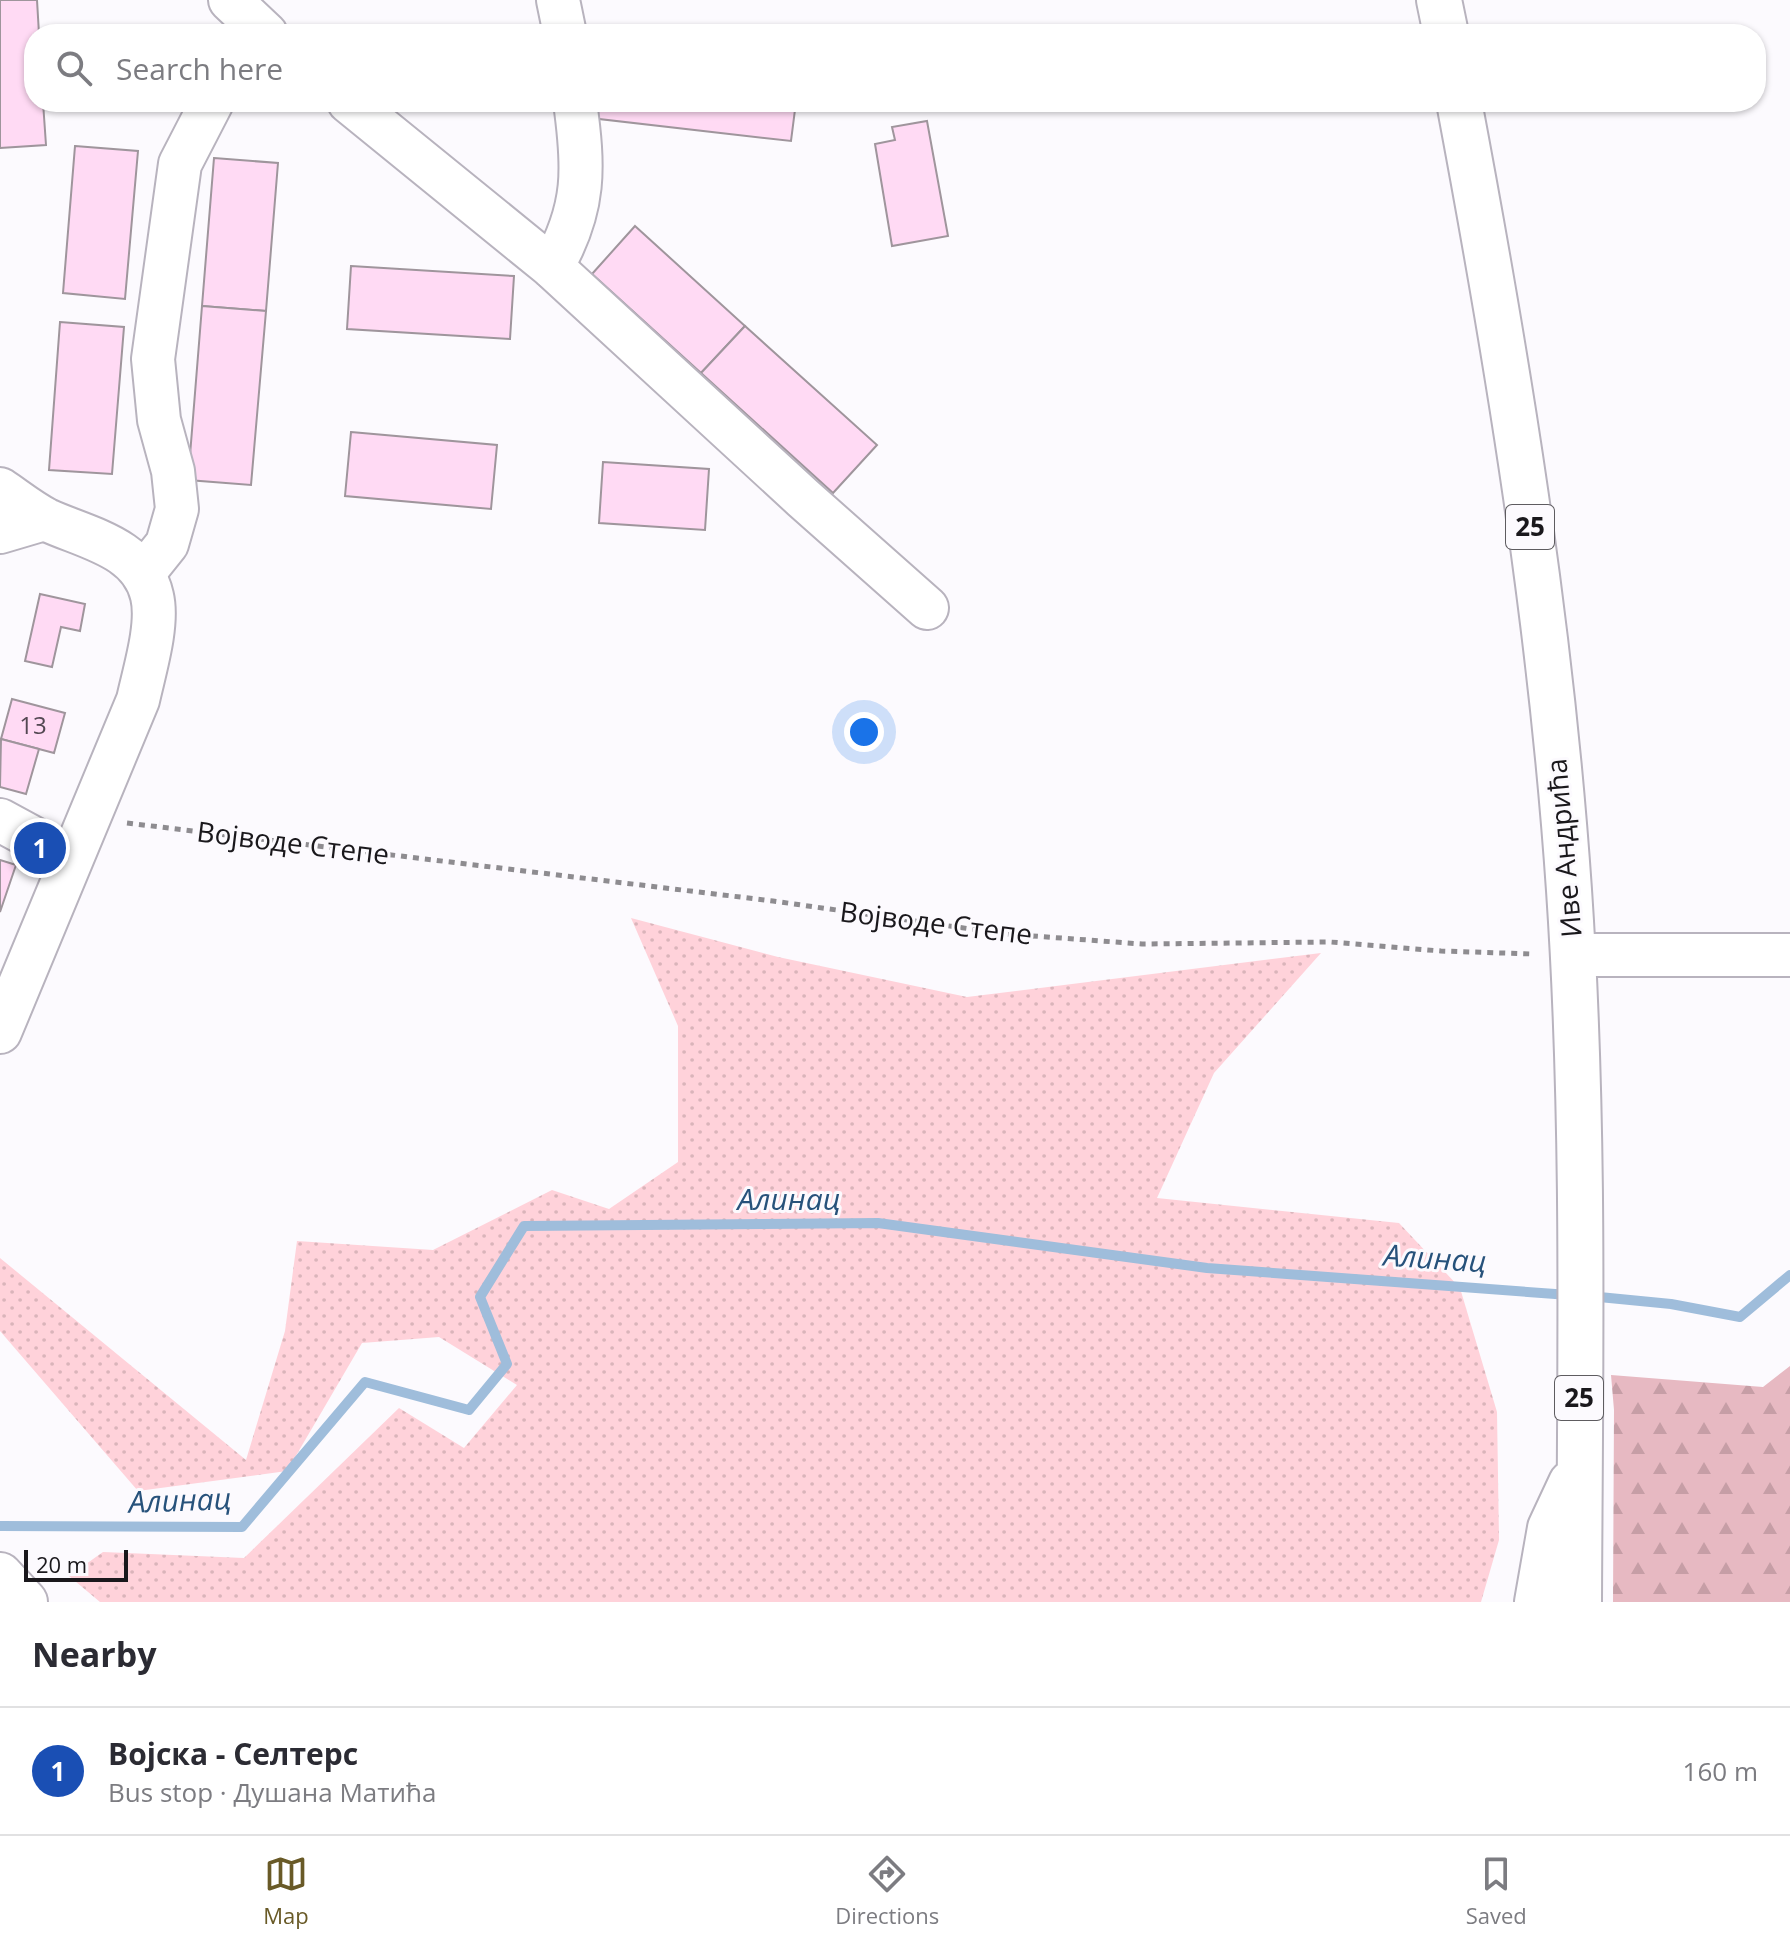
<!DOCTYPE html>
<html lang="en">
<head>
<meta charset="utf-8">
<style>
	:root { --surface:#fff; --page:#f7f7f7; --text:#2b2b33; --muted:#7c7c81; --line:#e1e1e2; --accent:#695a27 }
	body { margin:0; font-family:"Open Sans",sans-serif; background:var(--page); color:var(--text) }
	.scale { position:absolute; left:24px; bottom:20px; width:104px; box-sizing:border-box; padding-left:8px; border:4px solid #1a181c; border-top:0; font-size:22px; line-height:28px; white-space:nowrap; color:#1a181c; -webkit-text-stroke:6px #fcfafe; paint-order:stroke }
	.you { position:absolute; left:864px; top:732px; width:28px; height:28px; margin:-20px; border:6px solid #fff; border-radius:50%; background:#1a73e8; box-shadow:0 0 0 12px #1a73e833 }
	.badge { display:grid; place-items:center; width:52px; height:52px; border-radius:50%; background:var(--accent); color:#fff; font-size:26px; font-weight:700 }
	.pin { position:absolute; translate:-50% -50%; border:4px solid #fff; box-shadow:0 2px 8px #0006 }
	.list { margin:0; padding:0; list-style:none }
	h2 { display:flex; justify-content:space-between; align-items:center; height:104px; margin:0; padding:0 32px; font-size:34px }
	h2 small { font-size:26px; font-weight:400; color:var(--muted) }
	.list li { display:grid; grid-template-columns:52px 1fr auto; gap:24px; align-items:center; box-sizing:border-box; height:128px; padding:0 32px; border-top:2px solid var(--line) }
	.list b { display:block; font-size:30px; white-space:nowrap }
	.list p { margin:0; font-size:26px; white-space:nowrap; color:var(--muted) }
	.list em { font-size:26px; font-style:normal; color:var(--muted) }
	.icon { flex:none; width:44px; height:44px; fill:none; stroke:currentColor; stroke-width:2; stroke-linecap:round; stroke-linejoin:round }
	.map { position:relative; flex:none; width:1790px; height:1602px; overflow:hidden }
	.search { position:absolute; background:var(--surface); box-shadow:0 2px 6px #0004; left:24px; right:24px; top:24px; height:88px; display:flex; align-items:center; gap:20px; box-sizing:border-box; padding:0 28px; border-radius:32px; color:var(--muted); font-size:30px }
	.sheet { height:232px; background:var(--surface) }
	nav { display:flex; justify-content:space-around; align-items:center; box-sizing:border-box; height:112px; border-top:2px solid var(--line); background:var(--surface); font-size:22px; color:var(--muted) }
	nav a { display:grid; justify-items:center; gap:4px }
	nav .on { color:var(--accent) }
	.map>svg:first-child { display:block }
	.grass { fill:url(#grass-dots) }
	.forest { fill:url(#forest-firs) }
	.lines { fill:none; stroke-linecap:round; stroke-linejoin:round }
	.stream { stroke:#9fbddb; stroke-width:10 }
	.building { fill:#ffdaf4; stroke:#9f959c; stroke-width:2 }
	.minor-casing { stroke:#b8b3be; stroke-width:46 }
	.major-casing { stroke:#b8b3be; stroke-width:48 }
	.path { stroke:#8e8c90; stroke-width:5; stroke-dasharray:6 6; stroke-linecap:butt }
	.minor { stroke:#fff; stroke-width:42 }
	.major { stroke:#fff; stroke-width:44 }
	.labels { text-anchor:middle; stroke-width:6; stroke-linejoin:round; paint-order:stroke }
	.number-label { font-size:24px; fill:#534852 }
	.shield { fill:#fcfafe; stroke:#5e5c60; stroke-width:2 }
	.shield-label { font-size:26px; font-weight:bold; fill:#1a181c }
	.street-label { font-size:28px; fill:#1a181c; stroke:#fcfafe }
	.water-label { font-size:30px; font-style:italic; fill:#27527b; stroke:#fcfafe }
</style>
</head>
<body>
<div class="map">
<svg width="1790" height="1602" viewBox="0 0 1790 1602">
	<defs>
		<pattern id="grass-dots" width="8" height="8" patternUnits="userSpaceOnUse" patternTransform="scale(2)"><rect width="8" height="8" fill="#ffd2da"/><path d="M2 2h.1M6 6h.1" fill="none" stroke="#dab4ba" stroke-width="1.8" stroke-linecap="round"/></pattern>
		<pattern id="forest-firs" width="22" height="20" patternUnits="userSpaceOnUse" patternTransform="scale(2)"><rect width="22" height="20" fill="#e7b9c2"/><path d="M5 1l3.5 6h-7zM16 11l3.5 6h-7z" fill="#c69ea6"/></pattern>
	</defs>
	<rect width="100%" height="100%" fill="#fcfafe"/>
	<!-- grass -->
	<polygon class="grass" points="631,918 778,957 967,997 1321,953 1214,1073 1157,1198 1399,1223 1460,1288 1497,1412 1499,1540 1481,1602 100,1602 69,1576 103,1552 244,1558 399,1408 464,1448 517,1385 439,1337 362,1343 287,1471 138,1491 0,1331 0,1258 246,1460 285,1331 297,1241 433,1250 552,1190 609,1209 678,1162 678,1026"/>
	<!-- forest -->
	<polygon class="forest" points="1790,1366 1790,1602 1613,1602 1614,1410 1611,1375 1763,1387"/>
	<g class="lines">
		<!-- stream -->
		<g class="stream">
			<polyline points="1589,1296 1671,1304 1740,1317 1790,1275"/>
			<polyline points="0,1526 242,1527 365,1382 469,1410 507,1364 480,1297 524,1226 878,1223 1207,1268 1569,1295"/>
		</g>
	</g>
	<!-- building -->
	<g class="building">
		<polygon points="0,0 37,0 39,34 34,34 34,102 43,102 46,145 0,148"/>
		<polygon points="583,102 796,102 791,141 582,117"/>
		<polygon points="927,121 948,236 892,246 875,144 895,140 892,127"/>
		<polygon points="75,146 138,151 125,299 63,293"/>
		<polygon points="214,158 278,163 266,311 202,306"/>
		<polygon points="635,226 745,326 701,373 592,274"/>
		<polygon points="351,266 514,276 510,339 347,329"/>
		<polygon points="202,306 266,311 251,485 188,480"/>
		<polygon points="60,322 124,327 112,474 49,470"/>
		<polygon points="745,326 877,445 833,493 701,373"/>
		<polygon points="351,432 497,445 491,509 345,496"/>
		<polygon points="603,462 709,469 705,530 599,523"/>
		<polygon points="40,594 85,604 80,631 61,627 52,667 25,661"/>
		<polygon points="12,699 65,713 54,753 1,739"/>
		<polygon points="1,739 39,749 26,794 0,787"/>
		<polygon points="0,860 16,865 0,912"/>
	</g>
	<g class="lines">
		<!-- minor casing -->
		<g class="minor-casing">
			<g id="minor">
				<polyline points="230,0 266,34"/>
				<polyline points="558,0 565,34"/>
				<polyline points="349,102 552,267 803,498 927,608"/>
				<path d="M552 267C586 208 584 167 575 102"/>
				<path d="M0 489C15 499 31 512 47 520 86 538 141 547 152 596 159 625 144 672 138 700L0 1032"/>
				<polyline points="0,532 44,519"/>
				<polyline points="143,574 167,544 177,509 173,471 159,420 153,359 180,164 212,102"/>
				<polyline points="0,820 70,858"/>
				<polyline points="1573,955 1790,955"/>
			</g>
		</g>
		<!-- major casing -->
		<g class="major-casing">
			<g id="major">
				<polyline points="1439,0 1446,34"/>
				<path d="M1459 102C1508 362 1551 625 1569 890 1585 1126 1580 1365 1579 1602"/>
				<polyline points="0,1575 25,1602"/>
				<polyline points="1537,1602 1550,1528 1571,1483"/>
			</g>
		</g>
		<!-- path -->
		<polyline class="path" points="127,823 773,901 1006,934 1142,944 1330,942 1441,951 1533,954"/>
		<!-- minor -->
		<use href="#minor" class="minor"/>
		<!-- major -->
		<use href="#major" class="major"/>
	</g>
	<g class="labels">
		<!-- number labels -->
		<g class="number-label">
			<text x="33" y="734">13</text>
		</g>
		<!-- shield labels -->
		<g class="shield">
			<rect x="1506" y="505" width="48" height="44" rx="6"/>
			<rect x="1555" y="1376" width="48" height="44" rx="6"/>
		</g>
		<g class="shield-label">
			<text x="1530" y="536">25</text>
			<text x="1579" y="1407">25</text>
		</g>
		<!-- street labels -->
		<g class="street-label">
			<text transform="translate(293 843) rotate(7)" y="10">Војводе Степе</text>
			<text transform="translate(1564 848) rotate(-95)" y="10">Иве Андрића</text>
			<text transform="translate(936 923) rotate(7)" y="10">Војводе Степе</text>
		</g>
		<!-- water labels -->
		<g class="water-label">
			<text x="789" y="1210">Алинац</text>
			<text transform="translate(1435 1259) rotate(4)" y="10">Алинац</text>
			<text transform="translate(180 1501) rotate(-2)" y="10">Алинац</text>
		</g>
	</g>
</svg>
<div class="scale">20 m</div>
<div class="you"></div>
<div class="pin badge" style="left:40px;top:848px;background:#1a4fb4">1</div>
<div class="search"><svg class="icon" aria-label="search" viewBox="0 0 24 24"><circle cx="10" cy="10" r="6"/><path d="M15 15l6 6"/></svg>Search here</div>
</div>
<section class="sheet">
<h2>Nearby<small></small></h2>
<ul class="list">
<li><span class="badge" style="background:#1a4fb4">1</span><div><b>Војска - Селтерс</b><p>Bus stop · Душана Матића</p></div><em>160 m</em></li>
</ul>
</section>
<nav>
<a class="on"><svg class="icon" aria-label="map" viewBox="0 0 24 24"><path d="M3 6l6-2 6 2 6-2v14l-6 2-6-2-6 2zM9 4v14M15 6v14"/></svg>Map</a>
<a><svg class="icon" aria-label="directions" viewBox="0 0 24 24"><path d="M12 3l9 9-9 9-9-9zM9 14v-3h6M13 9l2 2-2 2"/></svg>Directions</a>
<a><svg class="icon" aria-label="saved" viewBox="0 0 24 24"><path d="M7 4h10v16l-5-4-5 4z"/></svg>Saved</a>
</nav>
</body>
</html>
